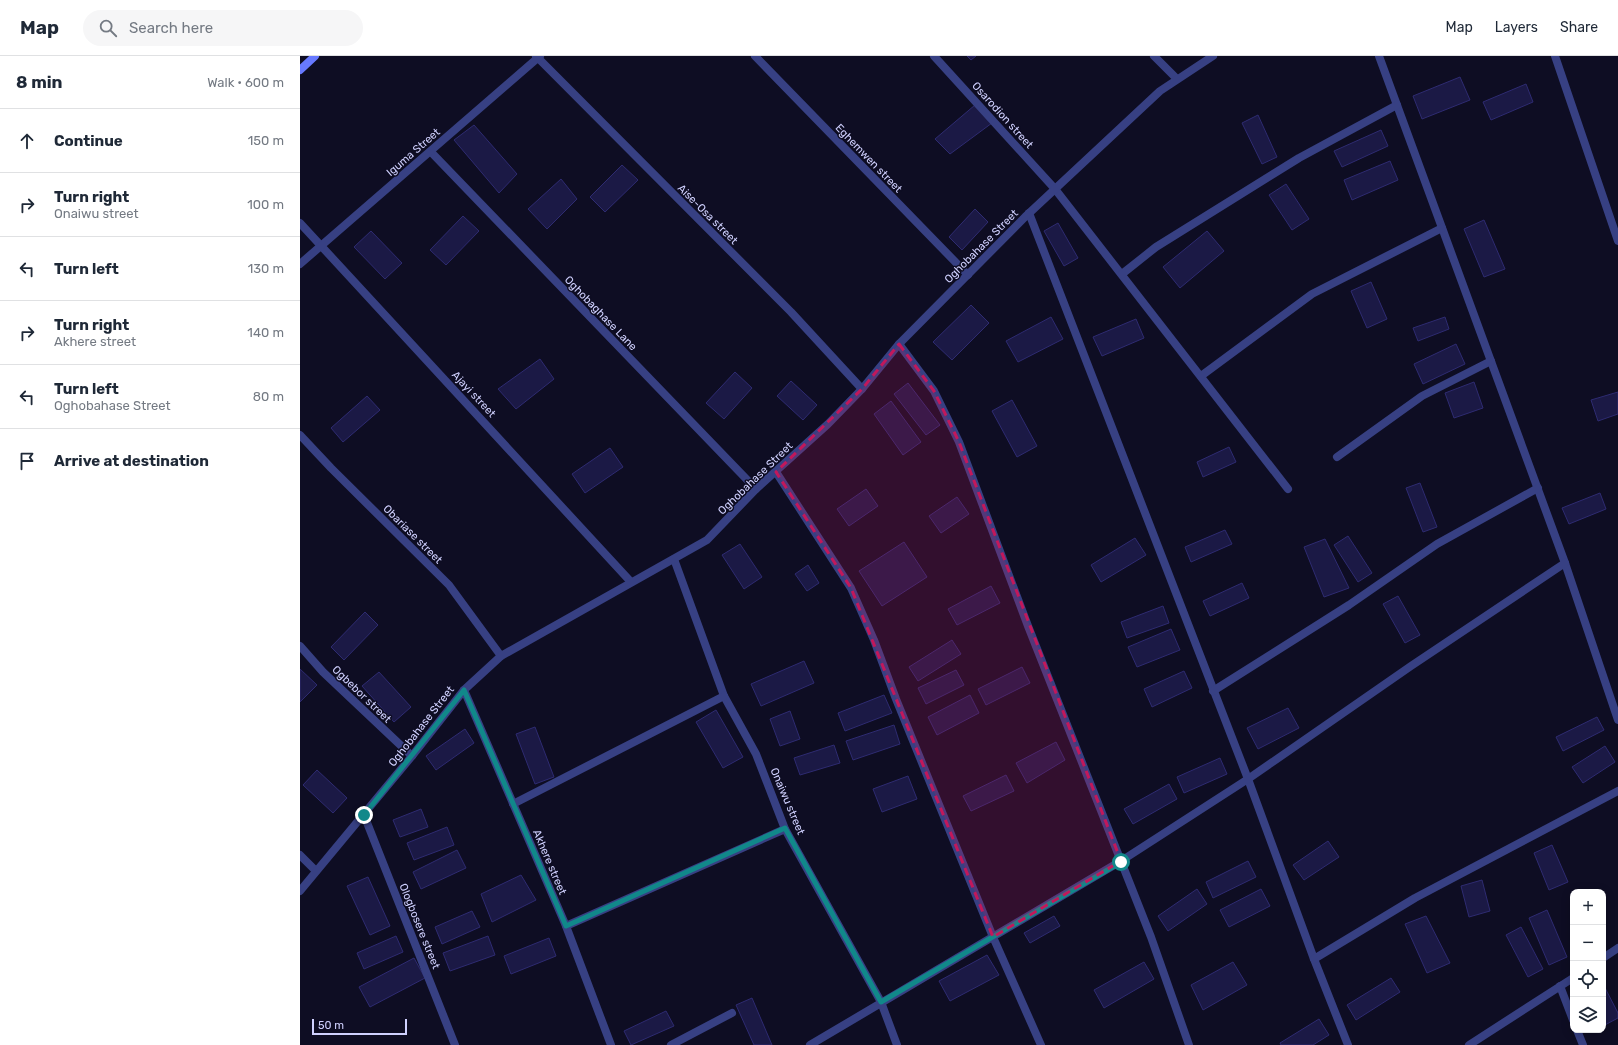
<!DOCTYPE html>
<html lang="en">
<head>
<meta charset="utf-8">
<style>
	:root { --surface:#fff; --page:#f6f6f7; --text:#1f2937; --muted:#747a83; --line:#e0e1e3 }
	body { margin:0; font-family:Rubik,sans-serif; background:var(--page); color:var(--text) }
	.controls { position:absolute; right:12px; bottom:12px; display:grid; overflow:hidden; border-radius:8px; box-shadow:0 2px 10px #0003 }
	.controls button { width:36px; height:36px; display:grid; place-items:center; padding:0; border:0; border-bottom:1px solid var(--line); background:var(--surface); color:var(--text); font:20px sans-serif }
	.scale { position:absolute; left:12px; bottom:10px; width:95px; box-sizing:border-box; padding-left:4px; border:2px solid #d0d1ff; border-top:0; font-size:11px; line-height:14px; white-space:nowrap; color:#d0d1ff; -webkit-text-stroke:3px #0e0d23; paint-order:stroke }
	.stop { position:absolute; width:12px; height:12px; margin:-9px; border:3px solid #11888a; border-radius:50%; background:#fff }
	.stop.end { background:#11888a; border-color:#fff; box-shadow:0 1px 4px #0008 }
	.list { margin:0; padding:0; list-style:none }
	h2 { display:flex; justify-content:space-between; align-items:center; height:52px; margin:0; padding:0 16px; font-size:17px }
	h2 small { font-size:13px; font-weight:400; color:var(--muted) }
	.list li { display:grid; grid-template-columns:26px 1fr auto; gap:12px; align-items:center; box-sizing:border-box; height:64px; padding:0 16px; border-top:1px solid var(--line) }
	.list b { display:block; font-size:15px; white-space:nowrap }
	.list p { margin:0; font-size:13px; white-space:nowrap; color:var(--muted) }
	.list em { font-size:13px; font-style:normal; color:var(--muted) }
	.icon { flex:none; width:22px; height:22px; fill:none; stroke:currentColor; stroke-width:2; stroke-linecap:round; stroke-linejoin:round }
	.map { position:relative; flex:none; width:1318px; height:989px; overflow:hidden }
	header { display:flex; align-items:center; gap:24px; box-sizing:border-box; height:56px; padding:0 20px; background:var(--surface); border-bottom:1px solid var(--line) }
	header strong { font-size:19px }
	nav { display:flex; gap:22px; margin-inline-start:auto; font-size:14px }
	.search { width:280px; height:36px; background:var(--page); display:flex; align-items:center; gap:10px; box-sizing:border-box; padding:0 14px; border-radius:22px; color:var(--muted); font-size:15px }
	main { display:flex }
	aside { flex:1; background:var(--surface) }
	.map>svg:first-child { display:block }
	.building { fill:#1b1945; stroke:#2e2b71 }
	.lines { fill:none; stroke-linecap:round; stroke-linejoin:round }
	.street { stroke:#374083; stroke-width:8 }
	.secondary { stroke:#6779ff; stroke-width:8 }
	.route { stroke:#11888a; stroke-width:5 }
	.marked { fill:#c2185b; fill-opacity:0.2; stroke:#c2185b; stroke-width:3; stroke-dasharray:8 5; stroke-linejoin:round }
	.labels { text-anchor:middle; stroke-width:3; stroke-linejoin:round; paint-order:stroke }
	.street-label { font-size:11px; fill:#d0d1ff; stroke:#0e0d23 }
</style>
</head>
<body>
<header>
<strong>Map</strong>
<div class="search"><svg class="icon" aria-label="search" viewBox="0 0 24 24"><circle cx="10" cy="10" r="6"/><path d="M15 15l6 6"/></svg>Search here</div>
<nav><a>Map</a><a>Layers</a><a>Share</a></nav>
</header>
<main>
<aside>
<h2>8 min<small>Walk · 600 m</small></h2>
<ul class="list">
<li><svg class="icon" aria-label="ahead" viewBox="0 0 24 24"><path d="M12 20V5M6 11l6-6 6 6"/></svg><div><b>Continue</b></div><em>150 m</em></li>
<li><svg class="icon" aria-label="right" viewBox="0 0 24 24"><path d="M7 20v-9h11M14 6l5 5-5 5"/></svg><div><b>Turn right</b><p>Onaiwu street</p></div><em>100 m</em></li>
<li><svg class="icon" aria-label="left" viewBox="0 0 24 24"><path d="M17 20v-9H6M10 6l-5 5 5 5"/></svg><div><b>Turn left</b></div><em>130 m</em></li>
<li><svg class="icon" aria-label="right" viewBox="0 0 24 24"><path d="M7 20v-9h11M14 6l5 5-5 5"/></svg><div><b>Turn right</b><p>Akhere street</p></div><em>140 m</em></li>
<li><svg class="icon" aria-label="left" viewBox="0 0 24 24"><path d="M17 20v-9H6M10 6l-5 5 5 5"/></svg><div><b>Turn left</b><p>Oghobahase Street</p></div><em>80 m</em></li>
<li><svg class="icon" aria-label="arrive" viewBox="0 0 24 24"><path d="M6 21V4h12l-3 4 3 4H6"/></svg><div><b>Arrive at destination</b></div></li>
</ul>
</aside>
<div class="map">
<svg width="1318" height="989" viewBox="0 0 1318 989">
	<rect width="100%" height="100%" fill="#0e0d23"/>
	<!-- building -->
	<g class="building">
		<polygon points="667,0 676,0 671,4"/>
		<polygon points="1160,21 1170,44 1122,63 1113,40"/>
		<polygon points="1226,28 1233,46 1191,64 1183,46"/>
		<polygon points="675,49 692,67 650,98 635,83"/>
		<polygon points="958,59 977,101 962,108 942,67"/>
		<polygon points="174,69 217,118 199,137 154,84"/>
		<polygon points="1081,74 1088,90 1042,111 1034,95"/>
		<polygon points="1090,105 1098,124 1052,144 1044,124"/>
		<polygon points="322,109 338,124 305,156 290,141"/>
		<polygon points="261,123 277,143 247,173 228,153"/>
		<polygon points="986,128 1009,163 992,174 969,139"/>
		<polygon points="675,153 688,166 662,194 649,181"/>
		<polygon points="163,160 179,175 146,209 130,194"/>
		<polygon points="1184,164 1205,213 1184,221 1164,173"/>
		<polygon points="758,167 778,202 764,210 744,175"/>
		<polygon points="71,175 102,207 85,223 54,191"/>
		<polygon points="907,175 924,195 880,232 863,211"/>
		<polygon points="1071,226 1087,263 1067,272 1051,235"/>
		<polygon points="671,249 689,267 652,304 633,286"/>
		<polygon points="751,261 763,283 718,306 706,285"/>
		<polygon points="1145,261 1149,273 1118,285 1113,272"/>
		<polygon points="836,263 844,282 802,300 793,281"/>
		<polygon points="1156,288 1165,308 1123,328 1114,308"/>
		<polygon points="240,303 254,323 216,353 198,333"/>
		<polygon points="435,316 452,332 424,363 406,347"/>
		<polygon points="491,325 517,349 503,364 477,340"/>
		<polygon points="1174,326 1183,352 1154,362 1145,337"/>
		<polygon points="608,327 640,369 626,379 594,338"/>
		<polygon points="1318,336 1318,358 1298,365 1291,344"/>
		<polygon points="67,340 80,354 43,386 31,372"/>
		<polygon points="712,344 737,390 717,401 692,355"/>
		<polygon points="591,345 621,386 603,399 574,358"/>
		<polygon points="929,391 936,406 903,421 897,406"/>
		<polygon points="310,392 323,411 285,437 272,418"/>
		<polygon points="1120,427 1137,471 1123,476 1106,432"/>
		<polygon points="566,433 578,450 549,470 537,453"/>
		<polygon points="1300,437 1306,453 1269,468 1262,452"/>
		<polygon points="657,441 669,458 641,477 629,460"/>
		<polygon points="925,474 932,488 891,506 885,491"/>
		<polygon points="1048,480 1072,517 1058,526 1034,489"/>
		<polygon points="835,482 846,499 801,526 791,509"/>
		<polygon points="1025,483 1049,532 1024,541 1004,491"/>
		<polygon points="604,486 627,521 582,550 559,515"/>
		<polygon points="440,488 462,521 444,533 422,499"/>
		<polygon points="508,509 519,527 507,535 495,518"/>
		<polygon points="942,527 949,542 910,560 903,545"/>
		<polygon points="691,530 700,547 657,569 648,553"/>
		<polygon points="1098,540 1120,579 1105,587 1083,548"/>
		<polygon points="863,550 869,567 827,582 821,566"/>
		<polygon points="65,556 78,569 44,604 31,591"/>
		<polygon points="871,573 880,594 837,611 828,591"/>
		<polygon points="652,584 661,598 618,625 609,611"/>
		<polygon points="504,605 514,627 461,650 451,628"/>
		<polygon points="722,611 730,627 686,649 678,633"/>
		<polygon points="0,613 17,629 0,646"/>
		<polygon points="656,614 664,629 626,648 618,632"/>
		<polygon points="884,615 892,632 852,651 844,633"/>
		<polygon points="79,616 111,651 94,666 62,630"/>
		<polygon points="584,639 592,657 545,675 538,657"/>
		<polygon points="670,639 679,657 637,679 628,661"/>
		<polygon points="988,652 999,672 958,693 947,672"/>
		<polygon points="416,654 443,701 423,712 396,666"/>
		<polygon points="490,655 500,683 480,690 470,663"/>
		<polygon points="1297,661 1304,674 1263,695 1256,681"/>
		<polygon points="594,669 600,688 553,704 546,685"/>
		<polygon points="235,671 254,721 235,728 216,678"/>
		<polygon points="165,673 174,687 136,714 126,700"/>
		<polygon points="756,686 765,704 727,727 716,707"/>
		<polygon points="534,689 540,707 500,719 494,702"/>
		<polygon points="1305,690 1315,706 1283,727 1272,711"/>
		<polygon points="920,702 927,718 884,737 877,721"/>
		<polygon points="17,714 47,742 33,757 3,729"/>
		<polygon points="706,719 714,735 671,755 663,740"/>
		<polygon points="608,720 617,743 582,756 573,733"/>
		<polygon points="869,728 877,743 833,768 824,753"/>
		<polygon points="121,753 128,771 100,781 93,764"/>
		<polygon points="147,771 154,789 114,804 107,787"/>
		<polygon points="1028,785 1039,801 1004,824 993,809"/>
		<polygon points="1252,789 1268,826 1249,834 1234,797"/>
		<polygon points="157,794 166,812 121,833 113,816"/>
		<polygon points="948,805 956,821 913,842 906,826"/>
		<polygon points="221,819 236,844 192,866 181,838"/>
		<polygon points="68,821 90,870 70,879 47,830"/>
		<polygon points="1182,824 1190,855 1169,861 1161,830"/>
		<polygon points="897,833 907,848 868,875 858,860"/>
		<polygon points="961,833 970,850 929,871 920,854"/>
		<polygon points="1247,854 1267,901 1249,909 1229,862"/>
		<polygon points="172,855 180,871 142,888 135,871"/>
		<polygon points="754,860 760,870 730,887 724,877"/>
		<polygon points="1126,860 1150,907 1127,917 1105,868"/>
		<polygon points="1221,871 1243,913 1228,921 1206,879"/>
		<polygon points="96,880 103,896 64,913 57,897"/>
		<polygon points="188,880 195,899 150,915 143,897"/>
		<polygon points="249,882 256,900 211,918 204,900"/>
		<polygon points="687,899 699,919 650,945 639,925"/>
		<polygon points="114,902 125,922 70,951 59,931"/>
		<polygon points="844,906 854,923 804,952 794,934"/>
		<polygon points="933,906 947,929 903,954 891,929"/>
		<polygon points="1091,922 1100,936 1056,964 1047,949"/>
		<polygon points="1303,928 1318,957 1318,962 1303,970"/>
		<polygon points="452,942 472,989 454,989 436,949"/>
		<polygon points="366,955 374,970 331,989 324,975"/>
		<polygon points="1019,963 1029,979 1013,989 981,989 980,987"/>
	</g>
	<g class="lines">
		<!-- street -->
		<g class="street">
			<polyline points="236,0 491,256 562,333"/>
			<polyline points="455,0 668,219"/>
			<polyline points="634,0 755,133 988,433"/>
			<polyline points="854,0 877,23"/>
			<polyline points="1079,0 1265,507 1318,664"/>
			<polyline points="1255,0 1318,185"/>
			<polyline points="131,96 456,433"/>
			<polyline points="729,157 948,723 1014,903 1048,989"/>
			<polyline points="0,167 331,526"/>
			<polyline points="0,208 240,0"/>
			<polyline points="822,218 856,191 999,102 1097,49"/>
			<polyline points="599,288 634,335 659,386 728,570 851,881 889,989"/>
			<polyline points="901,320 1012,238 1142,172"/>
			<polyline points="0,379 31,412 149,529 201,600"/>
			<polyline points="1037,401 1122,340 1191,305"/>
			<polyline points="476,416 551,532 574,584 596,643 693,881 741,989"/>
			<polyline points="374,503 424,640 456,698 485,773 581,946 597,989"/>
			<polyline points="0,590 23,616 112,700"/>
			<polyline points="164,634 266,870 311,989"/>
			<polyline points="913,635 1049,549 1137,488 1238,432"/>
			<polyline points="213,748 424,640"/>
			<polyline points="64,759 155,989"/>
			<polyline points="0,799 16,815"/>
			<polyline points="0,835 112,700 164,634 201,600 407,484 456,433 528,368 562,333 599,288 725,161 860,35 913,0"/>
			<polyline points="266,870 485,773"/>
			<polyline points="1303,902 1318,892"/>
			<polyline points="1014,903 1115,842 1318,735"/>
			<polyline points="1260,930 1273,964"/>
			<polyline points="1277,974 1283,989"/>
			<polyline points="371,989 432,957"/>
			<polyline points="510,989 821,805 948,723 1111,610 1265,507"/>
			<polyline points="1169,989 1273,922"/>
		</g>
		<!-- secondary -->
		<polyline class="secondary" points="0,14 15,0"/>
	</g>
	<g class="lines">
		<!-- route -->
		<polyline class="route" points="64,759 164,634 266,870 485,772 581,946 821,806"/>
	</g>
	<!-- marked area -->
	<path class="marked" d="M599 288 634 335 659 386 821 805 693 881 551 532 476 416 562 333Z"/>
	<g class="labels">
		<!-- street labels -->
		<g class="street-label">
			<text transform="translate(703 59) rotate(48)" y="4">Osarodion street</text>
			<text transform="translate(113 96) rotate(-41)" y="4">Iguma Street</text>
			<text transform="translate(569 102) rotate(46)" y="4">Eghemwen street</text>
			<text transform="translate(408 158) rotate(45)" y="4">Aise-Osa street</text>
			<text transform="translate(681 190) rotate(-45)" y="4">Oghobahase Street</text>
			<text transform="translate(301 257) rotate(46)" y="4">Oghobaghase Lane</text>
			<text transform="translate(174 338) rotate(47)" y="4">Ajayi street</text>
			<text transform="translate(455 422) rotate(-44)" y="4">Oghobahase Street</text>
			<text transform="translate(113 478) rotate(45)" y="4">Obariase street</text>
			<text transform="translate(62 638) rotate(44)" y="4">Ogbebor street</text>
			<text transform="translate(121 670) rotate(-52)" y="4">Oghobahase Street</text>
			<text transform="translate(488 745) rotate(67)" y="4">Onaiwu street</text>
			<text transform="translate(250 806) rotate(67)" y="4">Akhere street</text>
			<text transform="translate(120 870) rotate(68)" y="4">Ologbosere street</text>
		</g>
	</g>
</svg>
<div class="controls">
<button>+</button>
<button>−</button>
<button><svg class="icon" aria-label="locate" viewBox="0 0 24 24"><circle cx="12" cy="12" r="6"/><path d="M12 2v4M12 18v4M2 12h4M18 12h4"/></svg></button>
<button><svg class="icon" aria-label="layers" viewBox="0 0 24 24"><path d="M12 4l9 5-9 5-9-5zM3 14l9 5 9-5"/></svg></button>
</div>
<div class="scale">50 m</div>
<div class="stop" style="left:821px;top:806px"></div>
<div class="stop end" style="left:64px;top:759px"></div>
</div>
</main>
</body>
</html>
